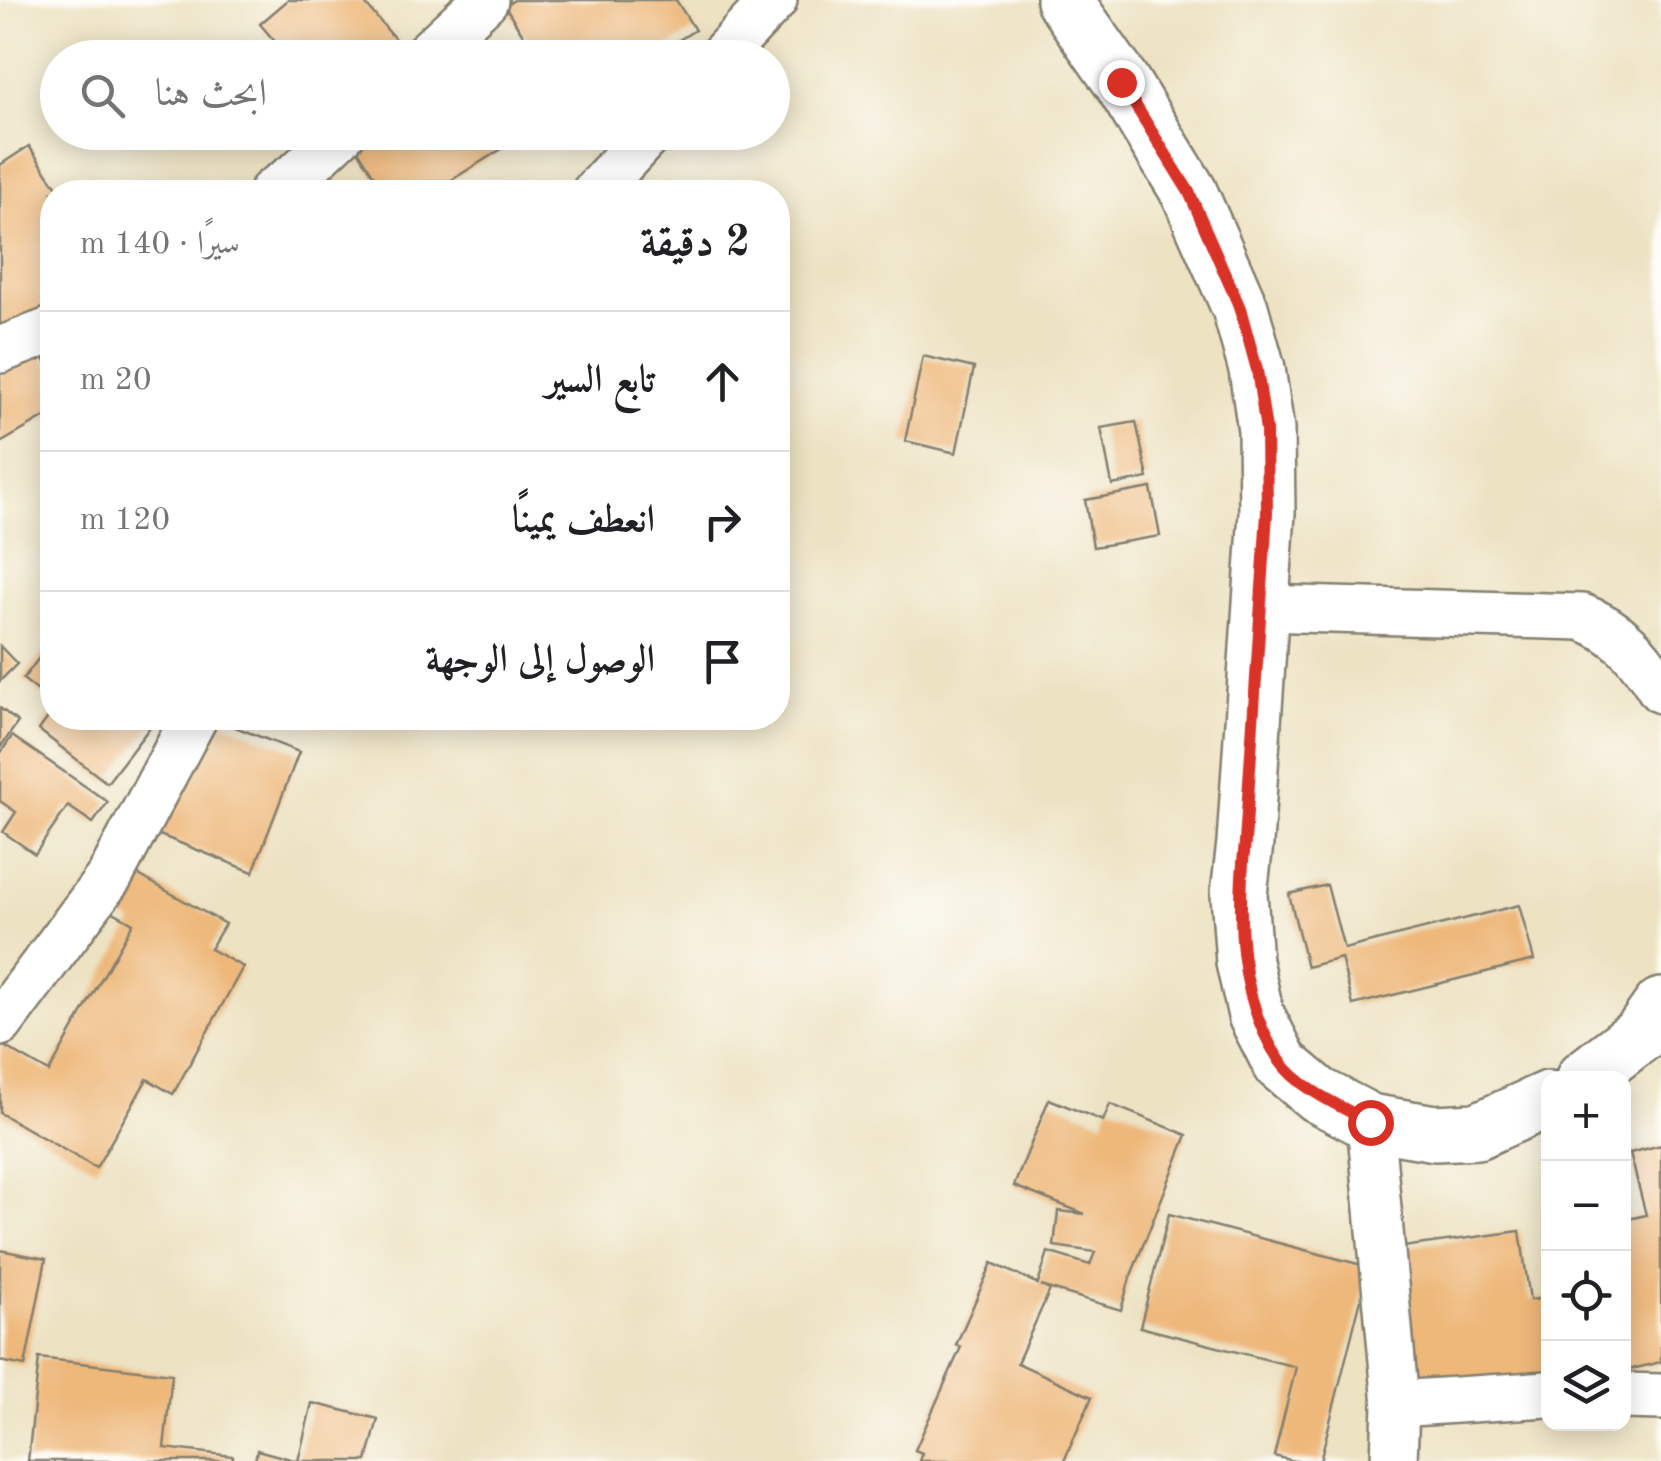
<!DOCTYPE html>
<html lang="ar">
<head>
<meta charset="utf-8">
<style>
	:root { --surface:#fff; --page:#f6f6f6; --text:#202124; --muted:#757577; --line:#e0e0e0 }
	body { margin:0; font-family:"Old Standard TT",Amiri,serif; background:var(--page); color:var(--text); direction:rtl }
	.controls { position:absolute; right:30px; bottom:30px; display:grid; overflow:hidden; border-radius:20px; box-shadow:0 5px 25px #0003 }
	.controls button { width:90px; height:90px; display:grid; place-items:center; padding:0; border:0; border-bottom:2px solid var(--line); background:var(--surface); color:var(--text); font:50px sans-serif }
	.stop { position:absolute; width:30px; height:30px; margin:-22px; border:8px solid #d93025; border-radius:50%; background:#fff }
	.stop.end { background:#d93025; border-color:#fff; box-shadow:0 2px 10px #0008 }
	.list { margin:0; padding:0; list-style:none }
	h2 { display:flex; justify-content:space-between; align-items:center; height:130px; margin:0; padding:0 40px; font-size:42px }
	h2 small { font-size:32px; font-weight:400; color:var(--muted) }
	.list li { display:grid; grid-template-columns:65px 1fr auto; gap:30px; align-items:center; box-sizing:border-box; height:140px; padding:0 40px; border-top:2px solid var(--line) }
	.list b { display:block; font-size:38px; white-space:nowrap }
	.list em { font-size:32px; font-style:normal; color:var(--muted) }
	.icon { flex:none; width:55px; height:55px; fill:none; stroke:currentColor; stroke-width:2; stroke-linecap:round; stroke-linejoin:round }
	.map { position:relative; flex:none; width:1661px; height:1461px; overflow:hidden; direction:ltr }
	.search { position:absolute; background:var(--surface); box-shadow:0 5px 25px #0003; left:40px; top:40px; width:750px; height:110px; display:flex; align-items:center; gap:25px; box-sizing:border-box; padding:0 35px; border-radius:55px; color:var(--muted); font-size:38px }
	.panel { position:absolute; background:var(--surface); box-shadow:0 5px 25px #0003; left:40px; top:180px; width:750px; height:550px; border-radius:40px; direction:rtl }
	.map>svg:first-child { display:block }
	.building { fill:#eeb87a }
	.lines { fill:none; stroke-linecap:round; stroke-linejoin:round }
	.minor-casing { stroke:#847f6f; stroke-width:50 }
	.secondary-casing { stroke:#847f6f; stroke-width:60 }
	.minor { stroke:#fff; stroke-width:45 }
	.secondary { stroke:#fff; stroke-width:55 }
	.route { stroke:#d93025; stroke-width:12 }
</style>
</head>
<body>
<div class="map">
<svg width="1661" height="1461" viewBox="0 0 1661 1461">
	<rect width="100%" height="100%" fill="#fdfcf7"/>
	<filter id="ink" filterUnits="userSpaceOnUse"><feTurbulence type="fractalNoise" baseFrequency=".01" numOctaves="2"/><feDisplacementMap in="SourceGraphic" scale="20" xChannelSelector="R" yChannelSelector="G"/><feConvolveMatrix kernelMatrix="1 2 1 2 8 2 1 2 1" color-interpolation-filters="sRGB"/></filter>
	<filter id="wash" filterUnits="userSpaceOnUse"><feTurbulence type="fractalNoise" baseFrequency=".0048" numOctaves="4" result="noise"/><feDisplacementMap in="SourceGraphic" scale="40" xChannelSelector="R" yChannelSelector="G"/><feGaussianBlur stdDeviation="2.25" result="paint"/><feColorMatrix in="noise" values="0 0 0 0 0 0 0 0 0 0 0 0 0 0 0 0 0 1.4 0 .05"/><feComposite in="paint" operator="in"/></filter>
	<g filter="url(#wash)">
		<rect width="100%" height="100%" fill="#ede2c2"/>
		<g id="blocks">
			<!-- building -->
			<g class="building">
				<polygon points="288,0 362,0 411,58 289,58 260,24"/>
				<polygon points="514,0 676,0 695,30 650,58 528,58 535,54 505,6"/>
				<polygon points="379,132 529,132 432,192 384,192 356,147"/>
				<polygon points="29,146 60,192 52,192 52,326 0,333 0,165"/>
				<polygon points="40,351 52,373 52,413 0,443 0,374"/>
				<polygon points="923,356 974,368 956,453 905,441"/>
				<polygon points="1136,422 1148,478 1112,485 1101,428"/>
				<polygon points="1151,488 1160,536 1093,547 1085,500"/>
				<polygon points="0,646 17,664 0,681"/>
				<polygon points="48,646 52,649 52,702 23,679"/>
				<polygon points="0,708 18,722 0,748"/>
				<polygon points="52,712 52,718 157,718 107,783 39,730"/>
				<polygon points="212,718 299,752 253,872 147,830"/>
				<polygon points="12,736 108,802 93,823 68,806 35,854 3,832 16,812 0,801 0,754"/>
				<polygon points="114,861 225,924 210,949 243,967 173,1094 147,1079 96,1168 0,1113 0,1044 49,1072 133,923 92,900"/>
				<polygon points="1327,885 1344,949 1519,905 1534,960 1353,1005 1341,958 1307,967 1289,894"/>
				<polygon points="1049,1099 1103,1121 1110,1104 1187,1135 1130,1278 1121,1310 1041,1286 1050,1290 1017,1363 1092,1397 1064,1461 919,1461 922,1453 915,1450 961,1347 956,1345 992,1263 1038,1284 1048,1252 1090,1265 1095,1252 1054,1246 1058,1211 1085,1214 1014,1186"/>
				<polygon points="1661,1145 1661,1362 1624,1371 1624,1220 1646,1215 1630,1153"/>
				<polygon points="1169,1214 1369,1267 1320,1461 1294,1461 1274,1456 1296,1367 1140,1327"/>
				<polygon points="1520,1231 1530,1300 1548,1298 1548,1406 1419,1422 1395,1248"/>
				<polygon points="0,1250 46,1259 25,1366 0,1361"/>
				<polygon points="39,1358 172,1374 164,1448 233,1456 233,1461 28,1461"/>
				<polygon points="312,1403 378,1419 367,1461 298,1461"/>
				<polygon points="257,1450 294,1460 294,1461 255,1461"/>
			</g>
		</g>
	</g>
	<g filter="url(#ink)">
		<use href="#blocks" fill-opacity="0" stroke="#847f6f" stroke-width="2.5"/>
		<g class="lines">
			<!-- minor casing -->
			<g class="minor-casing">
				<g id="minor">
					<polyline points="423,58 485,0"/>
					<polyline points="720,58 774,0"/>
					<polyline points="272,192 300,172 343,132"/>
					<polyline points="595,192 650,132"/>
					<polyline points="0,350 52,330"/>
					<path d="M1261 608 1582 617C1620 631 1640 656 1661 690"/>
					<polyline points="0,1023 110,876 194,718"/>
					<polyline points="1370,1122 1396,1404 1394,1461"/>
					<polyline points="1624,1396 1661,1397"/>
					<polyline points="1396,1404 1548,1394"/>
				</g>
			</g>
			<!-- secondary casing -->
			<g class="secondary-casing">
				<g id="secondary">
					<polyline points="1064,0 1121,81 1189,192 1240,308 1257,369 1266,430 1267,513 1245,843 1239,894 1244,962 1256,1015 1281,1064 1318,1095 1370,1122 1435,1133 1477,1131 1548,1099"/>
					<polyline points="1584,1078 1642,1033 1661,1006"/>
				</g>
			</g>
			<!-- minor -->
			<use href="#minor" class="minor"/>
			<!-- secondary -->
			<use href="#secondary" class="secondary"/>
		</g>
	</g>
	<g class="lines" filter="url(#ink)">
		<!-- route -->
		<path class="route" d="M1121 82 1189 192 1240 308 1257 370 1266 430 1267 513 1245 842C1237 915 1237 998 1280 1061 1298 1088 1342 1107 1370 1122"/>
	</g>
</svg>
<div class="controls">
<button>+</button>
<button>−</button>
<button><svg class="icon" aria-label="locate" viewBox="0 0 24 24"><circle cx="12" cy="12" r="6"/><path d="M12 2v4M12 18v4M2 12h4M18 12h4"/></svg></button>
<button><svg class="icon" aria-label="layers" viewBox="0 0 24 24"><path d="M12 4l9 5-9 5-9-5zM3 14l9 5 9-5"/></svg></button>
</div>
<div class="stop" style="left:1370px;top:1122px"></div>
<div class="stop end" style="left:1121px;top:82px"></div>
<div class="search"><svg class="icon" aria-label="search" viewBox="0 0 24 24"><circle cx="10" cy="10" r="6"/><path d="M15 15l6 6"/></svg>ابحث هنا</div>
<section class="panel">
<h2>2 دقيقة<small>سيرًا · 140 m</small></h2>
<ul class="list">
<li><svg class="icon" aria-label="ahead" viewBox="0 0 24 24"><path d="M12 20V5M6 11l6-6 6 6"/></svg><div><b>تابع السير</b></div><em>20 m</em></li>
<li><svg class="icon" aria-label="right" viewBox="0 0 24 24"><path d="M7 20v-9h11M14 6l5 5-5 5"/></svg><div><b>انعطف يمينًا</b></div><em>120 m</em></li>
<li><svg class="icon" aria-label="arrive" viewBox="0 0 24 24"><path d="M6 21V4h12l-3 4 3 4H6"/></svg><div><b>الوصول إلى الوجهة</b></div></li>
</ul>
</section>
</div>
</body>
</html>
